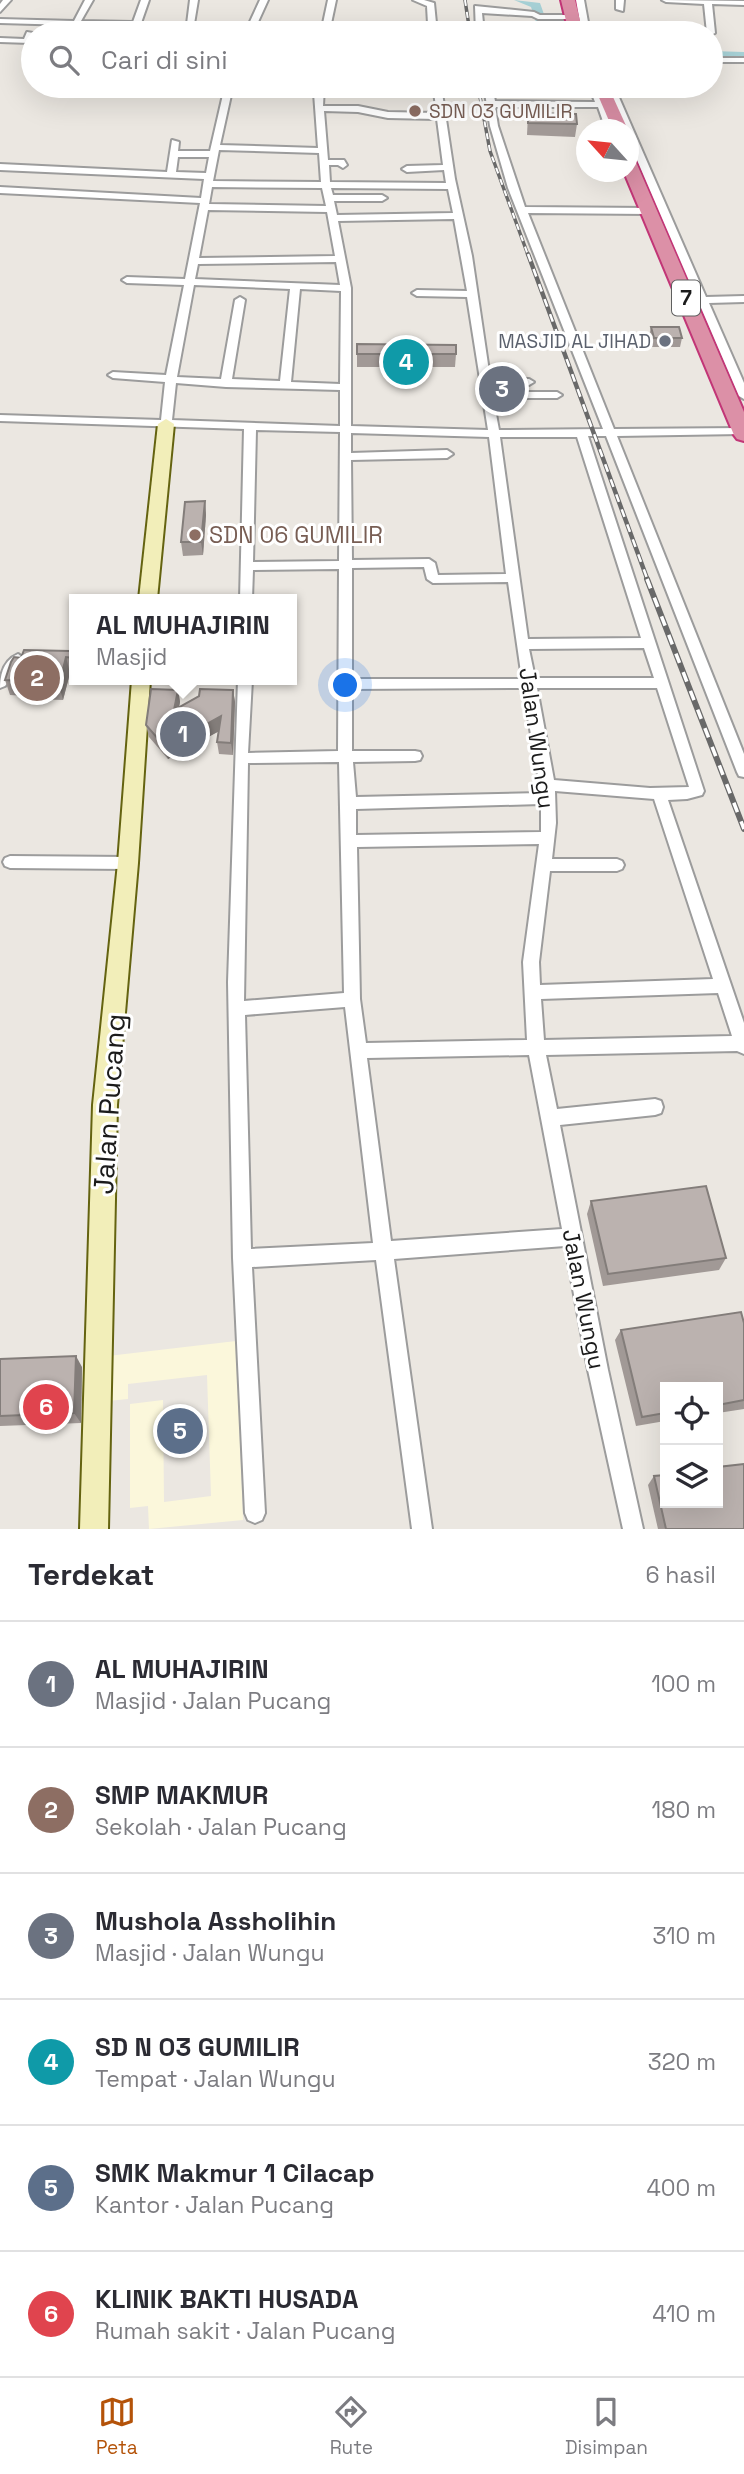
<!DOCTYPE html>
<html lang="id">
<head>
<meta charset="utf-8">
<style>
	:root { --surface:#fff; --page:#f7f7f7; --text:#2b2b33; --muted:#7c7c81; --line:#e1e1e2; --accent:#b45309 }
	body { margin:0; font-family:"Space Grotesk",sans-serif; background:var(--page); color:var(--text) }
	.controls { position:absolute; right:21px; bottom:21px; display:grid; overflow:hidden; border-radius:0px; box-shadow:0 7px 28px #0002 }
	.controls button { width:63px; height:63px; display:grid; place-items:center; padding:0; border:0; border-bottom:2px solid var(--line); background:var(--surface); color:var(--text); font:35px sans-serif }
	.compass { position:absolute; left:576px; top:119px; width:63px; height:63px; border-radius:50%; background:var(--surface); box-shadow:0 7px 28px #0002; rotate:297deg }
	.you { position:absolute; left:346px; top:686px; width:24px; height:24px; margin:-18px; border:5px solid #fff; border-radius:50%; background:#1a73e8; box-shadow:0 0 0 10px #1a73e833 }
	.badge { display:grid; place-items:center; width:46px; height:46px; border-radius:50%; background:var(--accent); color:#fff; font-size:23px; font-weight:700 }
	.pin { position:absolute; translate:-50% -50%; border:4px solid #fff; box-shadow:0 2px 7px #0006 }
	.popup { position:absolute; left:69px; top:594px; width:228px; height:91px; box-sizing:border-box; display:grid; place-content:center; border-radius:0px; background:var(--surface); filter:drop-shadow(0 2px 5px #0005); font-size:23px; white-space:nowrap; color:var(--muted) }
	.popup b { font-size:26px; color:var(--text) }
	.popup::after { content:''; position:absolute; left:50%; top:100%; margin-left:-14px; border:14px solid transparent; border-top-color:var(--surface) }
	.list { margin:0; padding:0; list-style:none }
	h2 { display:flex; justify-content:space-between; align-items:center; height:91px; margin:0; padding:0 28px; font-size:30px }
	h2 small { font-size:23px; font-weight:400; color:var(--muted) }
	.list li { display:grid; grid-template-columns:46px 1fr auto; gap:21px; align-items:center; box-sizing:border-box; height:126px; padding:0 28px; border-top:2px solid var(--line) }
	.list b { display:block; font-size:26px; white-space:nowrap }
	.list p { margin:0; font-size:23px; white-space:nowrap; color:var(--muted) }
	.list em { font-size:23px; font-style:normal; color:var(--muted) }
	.icon { flex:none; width:38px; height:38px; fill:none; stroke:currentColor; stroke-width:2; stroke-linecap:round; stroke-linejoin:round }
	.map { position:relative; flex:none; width:744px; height:1529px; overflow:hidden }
	.search { position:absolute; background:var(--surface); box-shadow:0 7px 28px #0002; left:21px; right:21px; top:21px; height:77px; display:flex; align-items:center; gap:18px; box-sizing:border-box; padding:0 24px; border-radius:38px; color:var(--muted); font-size:26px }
	.sheet { height:847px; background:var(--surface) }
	nav { display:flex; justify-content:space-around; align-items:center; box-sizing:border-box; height:98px; border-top:2px solid var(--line); background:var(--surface); font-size:19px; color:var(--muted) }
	nav a { display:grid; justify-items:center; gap:4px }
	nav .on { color:var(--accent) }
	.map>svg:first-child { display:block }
	.education { fill:#fbf7db }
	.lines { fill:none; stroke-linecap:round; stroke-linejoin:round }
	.river { fill:#a6d0d5; fill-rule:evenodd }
	.street-casing { stroke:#9c9c9c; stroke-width:4 }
	.secondary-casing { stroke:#646310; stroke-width:4 }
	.highway-casing { stroke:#c23677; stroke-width:4 }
	.street { fill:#fff; fill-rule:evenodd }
	.secondary { fill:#f2eeb9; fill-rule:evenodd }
	.highway { fill:#dc90a7; fill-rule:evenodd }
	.rail-far2-casing { stroke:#696969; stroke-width:3.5 }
	.rail-far1-casing { stroke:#696969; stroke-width:4.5 }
	.rail-casing { stroke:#696969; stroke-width:6 }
	.rail-far2 { stroke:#fff; stroke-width:2; stroke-dasharray:6; stroke-linecap:butt }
	.rail-far1 { stroke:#fff; stroke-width:2.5; stroke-dasharray:8; stroke-linecap:butt }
	.rail { stroke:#fff; stroke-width:3.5; stroke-dasharray:10; stroke-linecap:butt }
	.wall { fill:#a19996 }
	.shaded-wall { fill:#837d7a }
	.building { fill:#bbb2af; stroke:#837d7a; stroke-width:2 }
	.education-dot { fill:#8d6e63; stroke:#fff; stroke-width:2.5 }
	.worship-dot { fill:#6b7280; stroke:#fff; stroke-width:2.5 }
	.labels { text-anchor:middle; stroke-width:6; stroke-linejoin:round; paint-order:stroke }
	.far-education-label { font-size:19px; fill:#785e54; stroke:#fff; text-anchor:start }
	.far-worship-label { font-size:19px; fill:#5b616d; stroke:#fff; text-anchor:end }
	.shield { fill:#fff; stroke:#5f5f5f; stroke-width:2 }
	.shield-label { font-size:21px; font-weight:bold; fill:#1b1b1b }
	.education-label { font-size:23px; fill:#785e54; stroke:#fff; text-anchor:start }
	.street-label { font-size:23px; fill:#1b1b1b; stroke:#fff }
	.near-street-label { font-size:28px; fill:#1b1b1b; stroke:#fff }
</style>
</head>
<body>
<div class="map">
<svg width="744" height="1529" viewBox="0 0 744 1529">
	<rect width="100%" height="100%" fill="#ebe7e1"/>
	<!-- education -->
	<polygon class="education" points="236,1341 243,1520 149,1529 148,1506 130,1508 130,1404 163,1400 164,1502 211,1496 207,1375 128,1384 128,1399 108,1401 108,1356"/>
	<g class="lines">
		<!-- river -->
		<g class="river">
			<polygon points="514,0 540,3 546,20 565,24 570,33 558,33 556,29 537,25 531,7"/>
			<polygon points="711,51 744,52 744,60 711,59"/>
		</g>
		<!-- street casing -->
		<g class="street-casing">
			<g id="street">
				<polygon points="3,0 11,0 0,12 0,4"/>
				<polygon points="85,0 93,0 81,21 133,22 141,0 149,0 141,23 187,24 190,0 198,0 194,24 248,26 260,0 268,0 253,33 245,33 246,30 0,23 0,19 74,21"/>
				<polygon points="328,0 336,0 329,33 321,33"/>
				<polygon points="413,0 424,0 434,3 437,33 429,33 429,28 385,28 384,26 388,24 428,24 427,6"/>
				<polygon points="576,0 584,0 590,33 582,33"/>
				<polygon points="616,0 624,0 623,11 616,9"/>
				<polygon points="662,0 744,1 744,5 712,4 715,33 711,35 707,33 704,4 666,2"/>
				<polygon points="475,6 534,12 540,15 572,15 576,17 572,19 538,19 532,16 482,13 484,33 476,33"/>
				<polygon points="27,32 33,33 30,43 0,42 0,38 24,39"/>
				<rect x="711" y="58" width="33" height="4"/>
				<path d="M225 86H233L220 145 318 148 314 93 316 86H324L323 106H358L388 112 437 113 433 86H441L455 179 472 256 490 378 529 379 534 382 529 385 491 384 492 392H557L562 395 557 398H493L499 430 603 429 508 188 490 126 484 86H492L495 101 595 102 589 86H597L604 102 608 105 606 107 615 130H606L598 107H495L498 126 525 207 649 208 654 211 649 214 528 213 614 429 744 428V434H742L617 436 744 754V777L739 776 737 772 606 436H588L704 791 702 795 687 799 668 800 744 1023V1054L737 1051 546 1055 557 1109 655 1099 661 1101 663 1107 661 1113 655 1115 560 1125 608 1370 643 1529H623L588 1370 565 1246 394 1259 432 1529H412L376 1260 252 1267 265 1513 262 1520 255 1523 248 1520 245 1513 233 1258 228 982 238 680H252L248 753 338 751 339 569 253 570 252 599H240L244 429 0 421V415L161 420 165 382 113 378 108 375 113 372 166 375 184 285 127 283 122 280 127 277 185 279 200 203 0 193V187L201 198 204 179 0 170V164L167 172 172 140 179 142 178 151H210ZM324 111 358 112 388 118 437 119 443 165 407 166 402 169 407 172 444 170 446 183 330 182 329 165H338L343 168 347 165 344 160H328ZM219 150 319 153 321 182 213 181ZM178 157H209L206 173 176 172ZM212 187 322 188 326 206 209 204ZM331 188 448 189 453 213 337 215 334 201H382L387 198 382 195H333ZM208 210 327 212 335 256 199 258ZM454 219 467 291 417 290 412 293 417 296 467 297 488 430 351 426V288L338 221ZM336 262 340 285 195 279 198 264ZM194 285 290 289 280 381 232 379 245 300 240 297 235 300 221 379 177 377ZM300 289 341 291 340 384 291 382ZM176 383 226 387 340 390V426L172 420ZM256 430 340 432 339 561 253 562ZM351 433 489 437 506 574 438 575 435 563 429 559 352 560 351 460 447 458 453 454 447 450 351 453ZM500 437H577L641 638 528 639ZM424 567 427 579 433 583 508 582 522 679H352V568ZM644 648 654 678H535L529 649ZM523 688 541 793 356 797 353 762 415 761 420 760 422 756 420 752 415 751H352V689ZM537 688H657L689 787 650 788 554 780ZM339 762 344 993 244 1001 248 763ZM555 791 654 799 713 979 540 985 539 962 550 871H617L622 869 624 865 622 861 617 859H552L556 823ZM541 804V832L356 835V809ZM539 844 523 962 527 1040 366 1043 360 999 357 847ZM718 993 732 1036 544 1040 541 999ZM345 1007 373 1243 251 1249 245 1015ZM529 1055 562 1229 391 1241 367 1058Z"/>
				<polygon points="606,86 614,86 706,297 744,296 744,302 709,303 744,383 744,399 739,396 699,303 690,300 696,297 628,139 628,130 624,130"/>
				<path d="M18 654 25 659 5 686 0 688C0 674 4 660 18 654Z"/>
				<polygon points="10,856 128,857 133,859 135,863 133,867 128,869 10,868 5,866 3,862 5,858"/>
			</g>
		</g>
		<!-- secondary casing -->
		<g class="secondary-casing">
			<g id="secondary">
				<polygon points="166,419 174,424 157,599 139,599 158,424"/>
				<polygon points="132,680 150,680 138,863 117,1105 108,1529 80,1529 93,1105 118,863"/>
			</g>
		</g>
		<!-- highway casing -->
		<g class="highway-casing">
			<g id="highway">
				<polygon points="561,0 575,0 583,33 569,33"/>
				<polygon points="594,86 608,86 628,130 613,130"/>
				<polygon points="628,157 636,162 744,412 744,441 737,439 734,435 624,172 628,172"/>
			</g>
		</g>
		<!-- street -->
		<use href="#street" class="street"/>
		<!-- secondary -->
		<use href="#secondary" class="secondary"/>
		<!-- highway -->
		<use href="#highway" class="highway"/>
		<!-- rail-far2 casing -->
		<g class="rail-far2-casing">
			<g id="rail-far2">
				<polyline points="465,0 470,33"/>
				<polyline points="478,86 490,151 528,255"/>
			</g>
		</g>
		<!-- rail-far1 casing -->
		<g class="rail-far1-casing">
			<polyline id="rail-far1" points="528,254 648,581"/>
		</g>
		<!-- rail casing -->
		<g class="rail-casing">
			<polyline id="rail" points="647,579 744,829"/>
		</g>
		<!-- rail-far2 -->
		<use href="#rail-far2" class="rail-far2"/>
		<!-- rail-far1 -->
		<use href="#rail-far1" class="rail-far1"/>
		<!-- rail -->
		<use href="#rail" class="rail"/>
	</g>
	<!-- wall -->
	<g class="wall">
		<polygon points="528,113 577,124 575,137 527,135"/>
		<polygon points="651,327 682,338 680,347 652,347 649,336"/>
		<polygon points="357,344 456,354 455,367 357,367"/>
		<polygon points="205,501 206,515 203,555 183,556 181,542"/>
		<polygon points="74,644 74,673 70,673 63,700 27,699 26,696 10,695 5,680 21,658 70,651"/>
		<polygon points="178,690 180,702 179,707 233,690 235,702 233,755 219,754 217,742 219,731 168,759 149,737 146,725"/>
		<polygon points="591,1201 726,1258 719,1270 603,1286 587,1214"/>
		<polygon points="744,1323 744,1409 718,1413 718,1387 665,1387 665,1421 636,1426 615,1340 621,1330"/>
		<polygon points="0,1359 82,1367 81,1423 0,1426"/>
		<polygon points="654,1476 744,1529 658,1529 648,1485"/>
	</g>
	<!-- shaded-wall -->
	<g class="shaded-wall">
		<polygon points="205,501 206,515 203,555 201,542"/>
		<polygon points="66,657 70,673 63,700 59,685"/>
		<polygon points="178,690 180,702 176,722 174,710"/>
		<polygon points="233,690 235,702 233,755 231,743"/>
		<polygon points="221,716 223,729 168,759 165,747"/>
		<polygon points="76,1356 82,1367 81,1423 74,1413"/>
	</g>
	<!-- building -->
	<g class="building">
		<polygon points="528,113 576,114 577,124 528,123"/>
		<polygon points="651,327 679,327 682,338 654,338"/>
		<polygon points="357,344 456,345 456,354 357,354"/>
		<polygon points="205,501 201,542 181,542 185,502"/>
		<polygon points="73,644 74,644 74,658 66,657 59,685 23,684 23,681 5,680 11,662 14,657 21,658 24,650 70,651"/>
		<polygon points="151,689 178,690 174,710 199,696 200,689 233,690 231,743 217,742 221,716 165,747 146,725"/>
		<polygon points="706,1186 726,1258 608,1274 591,1201"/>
		<polygon points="741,1312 744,1323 744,1400 718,1405 718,1387 665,1387 665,1413 642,1417 621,1330"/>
		<polygon points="76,1356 74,1413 0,1416 0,1359"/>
		<polygon points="744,1464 744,1529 666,1529 654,1476 665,1475 665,1503 718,1503 718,1467"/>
	</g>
	<!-- markers -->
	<g class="education-dot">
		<circle cx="415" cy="111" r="7"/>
		<circle cx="195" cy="535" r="7"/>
	</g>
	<circle class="worship-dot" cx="665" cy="341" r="7"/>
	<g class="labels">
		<!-- far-education labels -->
		<g class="far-education-label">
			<text x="429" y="118">SDN 03 GUMILIR</text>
		</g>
		<!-- far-worship labels -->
		<g class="far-worship-label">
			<text x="651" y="348">MASJID AL JIHAD</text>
		</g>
		<!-- shield labels -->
		<rect class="shield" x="672" y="280.5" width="28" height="35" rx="5"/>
		<g class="shield-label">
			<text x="686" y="305">7</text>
		</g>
		<!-- education labels -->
		<g class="education-label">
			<text x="209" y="543">SDN 06 GUMILIR</text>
		</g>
		<!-- street labels -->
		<g class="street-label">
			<text transform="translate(537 738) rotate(82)" y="8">Jalan Wungu</text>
			<text transform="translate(584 1299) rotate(79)" y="8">Jalan Wungu</text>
		</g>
		<!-- near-street labels -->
		<g class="near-street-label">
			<text transform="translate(109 1104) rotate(-86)" y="10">Jalan Pucang</text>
		</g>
	</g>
</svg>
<div class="controls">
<button><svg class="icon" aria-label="locate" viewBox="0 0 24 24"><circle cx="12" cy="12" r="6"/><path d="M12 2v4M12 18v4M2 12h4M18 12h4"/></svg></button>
<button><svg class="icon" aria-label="layers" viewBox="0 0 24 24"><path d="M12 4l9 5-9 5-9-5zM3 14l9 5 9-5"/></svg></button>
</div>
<svg class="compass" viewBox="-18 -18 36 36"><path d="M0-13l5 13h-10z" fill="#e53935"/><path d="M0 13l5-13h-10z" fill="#7c7c81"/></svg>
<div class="you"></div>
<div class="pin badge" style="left:183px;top:734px;background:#6b7280">1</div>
<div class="popup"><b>AL MUHAJIRIN</b>Masjid</div>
<div class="pin badge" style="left:37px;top:678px;background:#8d6e63">2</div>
<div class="pin badge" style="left:502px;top:389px;background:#6b7280">3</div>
<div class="pin badge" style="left:406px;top:362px;background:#0f9aa8">4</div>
<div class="pin badge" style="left:180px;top:1431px;background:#5c6f8a">5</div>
<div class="pin badge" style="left:46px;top:1407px;background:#e0444e">6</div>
<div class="search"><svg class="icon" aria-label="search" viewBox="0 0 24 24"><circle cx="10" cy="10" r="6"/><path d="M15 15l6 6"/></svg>Cari di sini</div>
</div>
<section class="sheet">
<h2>Terdekat<small>6 hasil</small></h2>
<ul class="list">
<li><span class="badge" style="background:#6b7280">1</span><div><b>AL MUHAJIRIN</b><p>Masjid · Jalan Pucang</p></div><em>100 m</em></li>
<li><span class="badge" style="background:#8d6e63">2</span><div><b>SMP MAKMUR</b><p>Sekolah · Jalan Pucang</p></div><em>180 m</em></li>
<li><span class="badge" style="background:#6b7280">3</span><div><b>Mushola Assholihin</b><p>Masjid · Jalan Wungu</p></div><em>310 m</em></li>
<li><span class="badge" style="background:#0f9aa8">4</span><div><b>SD N 03 GUMILIR</b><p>Tempat · Jalan Wungu</p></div><em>320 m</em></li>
<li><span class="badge" style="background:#5c6f8a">5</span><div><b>SMK Makmur 1 Cilacap</b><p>Kantor · Jalan Pucang</p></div><em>400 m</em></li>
<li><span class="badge" style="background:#e0444e">6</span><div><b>KLINIK BAKTI HUSADA</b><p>Rumah sakit · Jalan Pucang</p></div><em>410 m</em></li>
</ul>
</section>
<nav>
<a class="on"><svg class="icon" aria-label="map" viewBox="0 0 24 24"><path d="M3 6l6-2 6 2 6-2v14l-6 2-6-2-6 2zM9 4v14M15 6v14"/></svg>Peta</a>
<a><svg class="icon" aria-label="directions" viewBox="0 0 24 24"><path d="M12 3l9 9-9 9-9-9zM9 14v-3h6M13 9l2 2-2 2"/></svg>Rute</a>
<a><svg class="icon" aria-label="saved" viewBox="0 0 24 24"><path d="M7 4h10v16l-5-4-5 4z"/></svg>Disimpan</a>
</nav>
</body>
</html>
